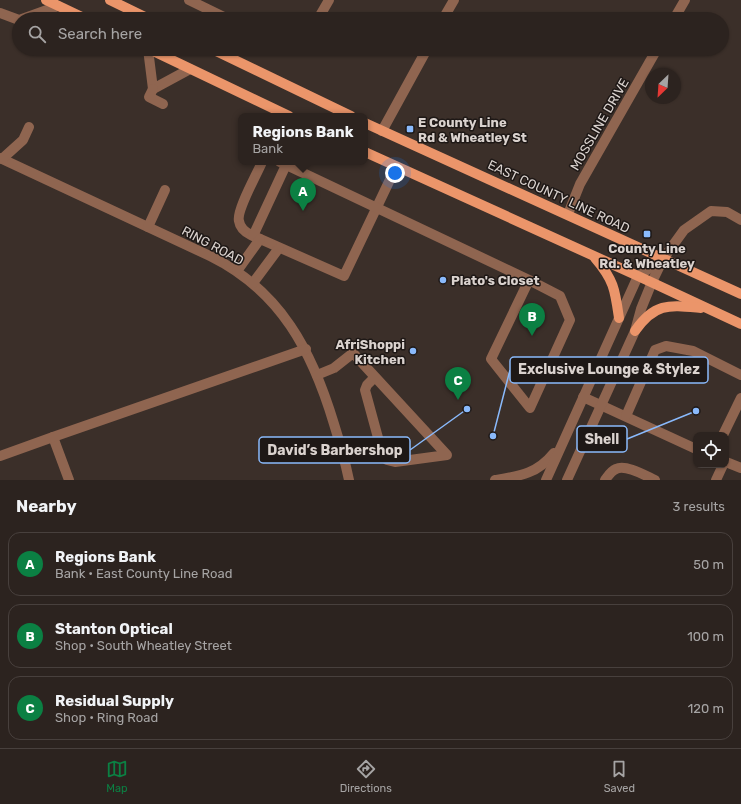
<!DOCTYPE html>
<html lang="en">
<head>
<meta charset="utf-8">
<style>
	:root { --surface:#2c231f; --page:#342b28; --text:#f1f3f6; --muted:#a6a4a4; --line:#48403d; --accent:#0b8043 }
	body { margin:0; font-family:Rubik,sans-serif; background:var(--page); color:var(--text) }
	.controls { position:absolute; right:12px; bottom:12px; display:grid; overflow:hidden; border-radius:8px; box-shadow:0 1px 3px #0004 }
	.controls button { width:36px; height:36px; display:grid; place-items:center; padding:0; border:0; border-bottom:1px solid var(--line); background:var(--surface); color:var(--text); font:20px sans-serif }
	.compass { position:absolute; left:645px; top:68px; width:36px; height:36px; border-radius:50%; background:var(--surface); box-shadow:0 1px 3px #0004; rotate:205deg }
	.you { position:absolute; left:395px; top:173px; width:14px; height:14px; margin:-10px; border:3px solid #fff; border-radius:50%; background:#1a73e8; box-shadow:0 0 0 6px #1a73e833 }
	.badge { display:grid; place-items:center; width:26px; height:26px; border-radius:50%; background:var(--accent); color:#fff; font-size:13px; font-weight:700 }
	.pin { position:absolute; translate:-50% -33px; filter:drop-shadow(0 1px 2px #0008) }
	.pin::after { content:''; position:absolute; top:21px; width:14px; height:12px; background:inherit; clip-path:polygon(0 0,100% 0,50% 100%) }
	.popup { position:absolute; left:238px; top:113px; width:130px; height:52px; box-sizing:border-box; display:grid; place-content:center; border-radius:8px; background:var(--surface); filter:drop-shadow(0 1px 3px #0005); font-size:13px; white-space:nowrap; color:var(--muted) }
	.popup b { font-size:15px; color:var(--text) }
	.popup::after { content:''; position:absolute; left:50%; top:100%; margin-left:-8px; border:8px solid transparent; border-top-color:var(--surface) }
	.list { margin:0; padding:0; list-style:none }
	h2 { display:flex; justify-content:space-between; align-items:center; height:52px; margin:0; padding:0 16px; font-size:17px }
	h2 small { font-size:13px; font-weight:400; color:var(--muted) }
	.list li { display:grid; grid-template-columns:26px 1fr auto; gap:12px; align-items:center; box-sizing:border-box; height:64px; margin:0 8px 8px; padding:0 8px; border:1px solid var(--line); border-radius:12px }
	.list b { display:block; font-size:15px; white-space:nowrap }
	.list p { margin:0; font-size:13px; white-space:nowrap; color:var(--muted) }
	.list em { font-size:13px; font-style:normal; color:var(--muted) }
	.icon { flex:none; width:22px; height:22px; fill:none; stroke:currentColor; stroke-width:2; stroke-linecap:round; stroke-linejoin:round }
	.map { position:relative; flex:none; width:741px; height:480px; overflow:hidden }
	.search { position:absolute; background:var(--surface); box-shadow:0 1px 3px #0004; left:12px; right:12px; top:12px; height:44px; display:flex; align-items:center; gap:10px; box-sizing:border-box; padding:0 14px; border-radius:22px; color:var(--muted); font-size:15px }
	.sheet { height:268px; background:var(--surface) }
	nav { display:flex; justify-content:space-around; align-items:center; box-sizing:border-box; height:56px; border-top:1px solid var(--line); background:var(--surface); font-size:11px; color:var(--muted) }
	nav a { display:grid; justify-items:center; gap:2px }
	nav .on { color:var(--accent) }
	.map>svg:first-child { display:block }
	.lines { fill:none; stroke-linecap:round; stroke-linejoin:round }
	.minor { stroke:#8f6550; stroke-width:10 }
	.major { stroke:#eb956a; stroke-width:10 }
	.poi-dot { fill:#8abafc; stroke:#1e1816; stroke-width:1.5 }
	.labels { text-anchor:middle; stroke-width:3; stroke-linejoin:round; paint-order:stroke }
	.poi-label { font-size:13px; font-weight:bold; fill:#dad2ce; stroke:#1e1816; text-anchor:start }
	.street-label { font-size:13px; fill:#dad2ce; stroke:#1e1816 }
	.leader { fill:none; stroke:#8abafc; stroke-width:1.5 }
	.callout-dot { fill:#8abafc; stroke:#1e1816; stroke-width:1.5 }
	.callout { fill:#1e1816; stroke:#8abafc; stroke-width:1.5 }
	.callout-label { font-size:14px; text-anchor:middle; font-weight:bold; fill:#dad2ce }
</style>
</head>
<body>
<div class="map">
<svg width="741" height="480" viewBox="0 0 741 480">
	<rect width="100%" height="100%" fill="#3b2f29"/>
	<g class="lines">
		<!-- minor -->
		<g class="minor">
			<polyline points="189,0 228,19"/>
			<polyline points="0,13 19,20"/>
			<polyline points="22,19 58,6"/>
			<polyline points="318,19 329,0"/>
			<polyline points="443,19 454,0"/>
			<polyline points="674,19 685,0"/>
			<polyline points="148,49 153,89 190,69"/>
			<polyline points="297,49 299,49"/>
			<polyline points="153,89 149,97 163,104"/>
			<polyline points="382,131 427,49"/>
			<path d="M0 158 210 256C281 291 312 351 334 424 340 443 345 461 349 480"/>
			<polyline points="2,159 23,140 29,127"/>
			<path d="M262 162C257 174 236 211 239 221 240 228 245 232 251 235L344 276 396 167"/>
			<polyline points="280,162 529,280 491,359 530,408 570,320 560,296 529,280"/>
			<polyline points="568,214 580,184 657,49"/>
			<polyline points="148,227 165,190"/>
			<polyline points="253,236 286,165"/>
			<polyline points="237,271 260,239"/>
			<polyline points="253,283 279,248"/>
			<polyline points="317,375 334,368 353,353 447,455 395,462 387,460 383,456 365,390 367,385 375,377"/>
			<polyline points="583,397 696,449"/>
			<polyline points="626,416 655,350 666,346 693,351 741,375"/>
			<polyline points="723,435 741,398"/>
			<polyline points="53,437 69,480"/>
			<polyline points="0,456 53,437 306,349"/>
			<polyline points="726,462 741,468"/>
			<path d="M495 480C520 476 537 474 554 453"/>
			<polyline points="546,480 638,276 663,259"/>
			<polyline points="567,480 635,331 641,309 652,282 663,259 684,230 711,211 727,212 741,220"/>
			<path d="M605 480C608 476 611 471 616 469 626 464 646 476 655 480"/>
			<polyline points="716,480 723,465"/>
		</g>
		<!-- major -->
		<g class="major">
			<polyline points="46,0 86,19"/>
			<polyline points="110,0 149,19"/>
			<polyline points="149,49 289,116"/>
			<polyline points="212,49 351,116"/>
			<polyline points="365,123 741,294"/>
			<polyline points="365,152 638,276 741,324"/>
			<path d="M595 258C614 280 615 290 619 318"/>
			<path d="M635 331C655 302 670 305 701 308"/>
		</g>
	</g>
	<!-- markers -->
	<g class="poi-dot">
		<rect x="406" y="125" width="8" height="8" rx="2"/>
		<rect x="643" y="230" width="8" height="8" rx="2"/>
		<circle cx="443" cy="280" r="4"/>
		<circle cx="413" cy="351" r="4"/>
	</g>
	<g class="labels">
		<!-- poi labels -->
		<g class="poi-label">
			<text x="418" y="127">E County Line<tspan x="418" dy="15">Rd &amp; Wheatley St</tspan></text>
			<text x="647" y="253" text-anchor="middle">County Line<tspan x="647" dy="15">Rd. &amp; Wheatley</tspan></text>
			<text x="451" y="285">Plato's Closet</text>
			<text x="405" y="349" text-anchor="end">AfriShoppi<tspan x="405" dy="15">Kitchen</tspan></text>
		</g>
		<!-- street labels -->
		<g class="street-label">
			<text transform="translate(599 124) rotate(-60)" y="5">MOSSLINE DRIVE</text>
			<text transform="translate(559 196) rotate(25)" y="5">EAST COUNTY LINE ROAD</text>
			<text transform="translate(213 245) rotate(28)" y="5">RING ROAD</text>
		</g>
	</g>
	<!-- callouts -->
	<path class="leader" d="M493 436L510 370M696 411L627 439M467 409L410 450"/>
	<g class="callout-dot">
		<circle cx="493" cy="436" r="4"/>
		<circle cx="696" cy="411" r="4"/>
		<circle cx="467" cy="409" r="4"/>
	</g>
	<g class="callout">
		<rect x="510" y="357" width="198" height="26" rx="4"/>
		<rect x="577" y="426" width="50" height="26" rx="4"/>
		<rect x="259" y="437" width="151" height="26" rx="4"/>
	</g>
	<g class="callout-label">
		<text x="609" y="374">Exclusive Lounge &amp; Stylez</text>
		<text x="602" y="444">Shell</text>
		<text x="335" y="455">David’s Barbershop</text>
	</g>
</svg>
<div class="controls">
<button><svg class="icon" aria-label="locate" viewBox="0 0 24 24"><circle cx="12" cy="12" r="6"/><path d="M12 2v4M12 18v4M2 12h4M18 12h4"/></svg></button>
</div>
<svg class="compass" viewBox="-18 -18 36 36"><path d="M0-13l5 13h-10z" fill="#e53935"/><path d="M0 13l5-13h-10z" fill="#a6a4a4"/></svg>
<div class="you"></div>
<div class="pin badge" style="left:303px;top:211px">A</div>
<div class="popup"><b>Regions Bank</b>Bank</div>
<div class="pin badge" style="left:532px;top:336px">B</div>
<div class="pin badge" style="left:458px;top:400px">C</div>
<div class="search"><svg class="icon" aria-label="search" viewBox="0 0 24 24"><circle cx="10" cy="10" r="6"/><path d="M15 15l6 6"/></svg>Search here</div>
</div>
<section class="sheet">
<h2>Nearby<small>3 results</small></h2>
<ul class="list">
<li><span class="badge">A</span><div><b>Regions Bank</b><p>Bank · East County Line Road</p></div><em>50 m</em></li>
<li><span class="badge">B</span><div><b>Stanton Optical</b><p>Shop · South Wheatley Street</p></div><em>100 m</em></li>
<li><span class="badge">C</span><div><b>Residual Supply</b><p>Shop · Ring Road</p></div><em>120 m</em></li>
</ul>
</section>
<nav>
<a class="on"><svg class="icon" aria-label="map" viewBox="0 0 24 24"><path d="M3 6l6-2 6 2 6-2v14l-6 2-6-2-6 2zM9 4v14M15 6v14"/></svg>Map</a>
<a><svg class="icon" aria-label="directions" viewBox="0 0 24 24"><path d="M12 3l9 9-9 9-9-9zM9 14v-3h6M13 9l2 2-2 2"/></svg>Directions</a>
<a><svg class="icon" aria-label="saved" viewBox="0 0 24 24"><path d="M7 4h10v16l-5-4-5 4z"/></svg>Saved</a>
</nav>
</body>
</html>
